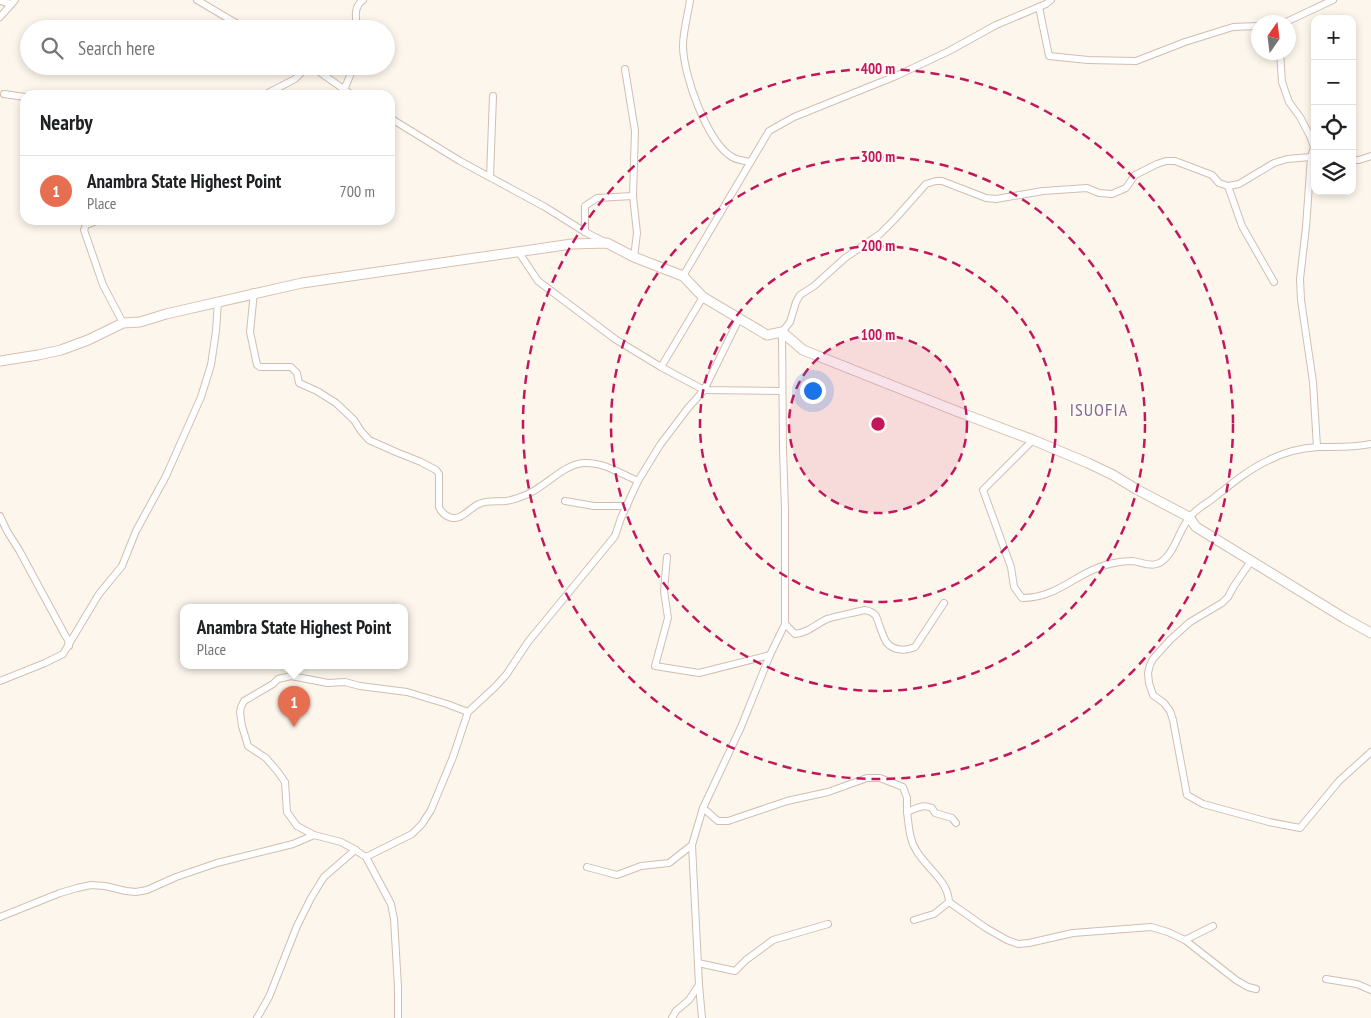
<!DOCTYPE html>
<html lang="en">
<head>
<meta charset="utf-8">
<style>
	:root { --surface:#fff; --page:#f2f2f2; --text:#202124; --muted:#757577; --line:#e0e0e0; --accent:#e76f51 }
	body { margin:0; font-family:"PT Sans Narrow",sans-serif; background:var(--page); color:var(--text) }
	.controls { position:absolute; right:15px; top:15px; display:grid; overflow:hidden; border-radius:10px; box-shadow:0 2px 8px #0003 }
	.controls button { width:45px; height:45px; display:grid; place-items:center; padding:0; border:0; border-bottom:1px solid var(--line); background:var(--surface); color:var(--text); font:25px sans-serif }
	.compass { position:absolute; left:1251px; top:15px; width:45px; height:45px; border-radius:50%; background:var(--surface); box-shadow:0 2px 8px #0003; rotate:14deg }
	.you { position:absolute; left:812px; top:390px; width:18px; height:18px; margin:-12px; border:4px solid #fff; border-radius:50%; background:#1a73e8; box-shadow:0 0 0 8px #1a73e833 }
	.badge { display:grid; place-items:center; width:32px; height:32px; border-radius:50%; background:var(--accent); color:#fff; font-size:16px; font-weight:700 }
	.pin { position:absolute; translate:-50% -41px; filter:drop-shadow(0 1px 2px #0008) }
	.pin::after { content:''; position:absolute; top:26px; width:18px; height:15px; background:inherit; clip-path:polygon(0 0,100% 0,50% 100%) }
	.popup { position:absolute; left:180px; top:604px; width:228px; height:65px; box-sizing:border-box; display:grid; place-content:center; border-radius:10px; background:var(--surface); filter:drop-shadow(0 1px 4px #0005); font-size:16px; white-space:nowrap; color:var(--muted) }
	.popup b { font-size:19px; color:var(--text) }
	.popup::after { content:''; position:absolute; left:50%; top:100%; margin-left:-10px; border:10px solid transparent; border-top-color:var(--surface) }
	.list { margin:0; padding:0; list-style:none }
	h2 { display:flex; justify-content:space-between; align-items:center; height:65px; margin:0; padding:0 20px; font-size:21px }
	h2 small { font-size:16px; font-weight:400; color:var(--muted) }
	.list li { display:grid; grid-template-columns:32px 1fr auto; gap:15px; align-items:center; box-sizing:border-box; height:70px; padding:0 20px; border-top:1px solid var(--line) }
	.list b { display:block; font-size:19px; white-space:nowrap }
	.list p { margin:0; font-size:16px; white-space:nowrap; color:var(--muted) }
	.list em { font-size:16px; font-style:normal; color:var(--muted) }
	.icon { flex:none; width:28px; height:28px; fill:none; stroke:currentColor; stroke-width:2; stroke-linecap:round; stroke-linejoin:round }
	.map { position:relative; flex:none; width:1371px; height:1018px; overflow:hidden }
	.search { position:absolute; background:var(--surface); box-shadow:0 2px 8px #0003; left:20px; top:20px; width:375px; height:55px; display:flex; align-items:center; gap:12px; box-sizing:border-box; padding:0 18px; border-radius:28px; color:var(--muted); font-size:19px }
	.panel { position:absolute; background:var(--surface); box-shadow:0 2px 8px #0003; left:20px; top:90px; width:375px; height:135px; border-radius:15px }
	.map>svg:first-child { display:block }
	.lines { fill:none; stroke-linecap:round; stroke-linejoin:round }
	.street-casing { stroke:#d1beb0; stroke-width:8 }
	.secondary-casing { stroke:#d6c0b0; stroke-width:11 }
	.street { stroke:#fff; stroke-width:6 }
	.secondary { stroke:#fff; stroke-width:9 }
	.ring { fill:none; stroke:#c2185b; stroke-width:2.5; stroke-dasharray:9 6 }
	.labels { text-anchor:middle; stroke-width:4; stroke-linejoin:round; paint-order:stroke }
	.quarter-label { font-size:18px; letter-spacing:1px; fill:#846695; stroke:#fffaf3 }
	.centre { fill:#c2185b; stroke:#fffaf3; stroke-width:2.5 }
	.ring-label { font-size:15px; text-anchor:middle; font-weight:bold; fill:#c2185b; stroke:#fffaf3; stroke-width:4; stroke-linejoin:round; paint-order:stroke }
</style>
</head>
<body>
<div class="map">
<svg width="1371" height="1018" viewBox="0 0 1371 1018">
	<rect width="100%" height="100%" fill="#fdf6ec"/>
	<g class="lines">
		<!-- street casing -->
		<g class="street-casing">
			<g id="street">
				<polyline points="197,0 246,29"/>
				<path d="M690 0C688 15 683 31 683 46 683 74 707 142 732 157 737 160 745 161 750 162"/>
				<polyline points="0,1 11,4"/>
				<polyline points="1039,7 1049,56 1088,60 1136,61 1185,42 1233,27 1258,26"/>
				<polyline points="0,17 15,0"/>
				<polyline points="1286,22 1333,0"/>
				<path d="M357 29C356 18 353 7 363 0"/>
				<polyline points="1280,52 1282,82 1289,102 1300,117 1310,136 1314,147 1311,157 1306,227 1300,279 1301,300 1313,382 1317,447"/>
				<polyline points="311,66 352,95"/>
				<polyline points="625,69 635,131 633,196 637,233 634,257"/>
				<polyline points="344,90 354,66"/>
				<polyline points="4,94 25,97"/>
				<polyline points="264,95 295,79 308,66"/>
				<polyline points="390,118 460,161 545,207 585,232 605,242"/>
				<polyline points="1352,160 1359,160 1371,156"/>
				<polyline points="490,177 493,96"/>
				<polyline points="1228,186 1242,226 1274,282"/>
				<polyline points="99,220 86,225 84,230 103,285 123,323"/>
				<polyline points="585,232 585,206 597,198 633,196"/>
				<polyline points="518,251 538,281 615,339 661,367 704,390 782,391"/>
				<polyline points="683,276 769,131 794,117 896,76 949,51 996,25 1046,4 1051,0"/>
				<path d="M254 292 250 332 257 365 260 367H291L297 373 299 383 317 391 336 403 354 420 361 431 369 440 396 452 421 462 436 470 439 474V507C441 512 444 515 449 517 461 522 469 508 479 504 487 500 497 502 506 501 513 500 521 497 528 494 546 486 564 464 584 463 604 462 621 474 638 481"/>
				<polyline points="661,367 703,297"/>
				<path d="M1033 440 983 490 1011 567 1014 587 1022 598C1059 598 1076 572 1109 564 1117 562 1124 561 1132 561 1142 562 1152 568 1161 562 1175 553 1179 529 1190 517 1195 510 1204 505 1211 500 1229 486 1246 471 1267 461 1282 453 1301 448 1318 447 1336 447 1353 448 1371 444"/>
				<polyline points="565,501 594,506 627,506"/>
				<polyline points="0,516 7,531 19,550 65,635 68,640 69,646"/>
				<polyline points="667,557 664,591 668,618 655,666 699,673 770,655"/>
				<polyline points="1251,561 1234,586 1228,597 1222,603 1190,622 1170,640 1153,659 1150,665 1148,673 1149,683 1153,695 1164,703 1170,711 1173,720 1187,795 1203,804 1269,822 1300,828 1339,781 1371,752"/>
				<path d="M785 624 795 634C810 632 814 625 827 619 839 615 853 613 865 610 870 611 873 612 876 616 879 623 883 638 887 643 894 651 906 651 915 647L944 603"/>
				<polyline points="0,681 45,663 63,654 99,594 122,566 136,531 166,476 201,397 211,365 216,331 218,301"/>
				<path d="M703 808 718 821H728L787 801 828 792 867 778H880L903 787 907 798V812C918 808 921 804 932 808L935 813 952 818 956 823"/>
				<path d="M907 812C909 825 909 839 916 850 926 868 948 880 949 902L986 928 1007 940 1018 944 1029 943 1073 933 1151 927 1168 932 1185 940 1236 980 1248 987 1256 989"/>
				<polyline points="314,835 297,826 287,812 285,782 278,772 266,758 248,746 242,726 240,712 241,707 244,701 273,684 278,679 291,676 328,683 345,682 360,686 407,692 447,704 468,712"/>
				<polyline points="366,857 391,904 394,919 398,987 398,1018"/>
				<polyline points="587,867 617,875 641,866 669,863 692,845"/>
				<polyline points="0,917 60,893 77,888 91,885 105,886 126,891 136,892 147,890 176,877 217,863 293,844 314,835 341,842 356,850"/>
				<polyline points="914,920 934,914 949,902"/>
				<polyline points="1185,940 1213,926"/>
				<polyline points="698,963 735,971 746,960 773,940 828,924"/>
				<polyline points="1326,979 1357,984 1371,990"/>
				<polyline points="257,1018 269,997 297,926 311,898 324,877 355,850 366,857 412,834 422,824 431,810 453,757 468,712 495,687 506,675 528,642 615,536 621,518 638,481 660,445 688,408 704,390 739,319"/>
				<polyline points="672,1018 676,1011 689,1000 699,985"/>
				<polyline points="702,1018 699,985 692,845 703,808 741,727 770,655 785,624 785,510 783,449 782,332 790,322 796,302 800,295 814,286 845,258 880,234 895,219 926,184 936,181 942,181 986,198 996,199 1043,191 1087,188 1099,193 1112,194 1126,188 1135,175 1157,164 1166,161 1175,161 1212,175 1219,183 1228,186 1239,184 1274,163 1287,159 1311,157 1315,158"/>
			</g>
		</g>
		<!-- secondary casing -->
		<g class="secondary-casing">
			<polyline id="secondary" points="0,361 38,355 61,350 88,340 123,323 140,322 166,314 302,283 572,244 607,243 634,257 683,276 703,297 767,335 782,332 803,350 956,411 1033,440 1088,463 1113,475 1136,489 1189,517 1196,527 1344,618 1371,633"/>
		</g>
		<!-- street -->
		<use href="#street" class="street"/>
		<!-- secondary -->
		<use href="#secondary" class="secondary"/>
	</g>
	<!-- distance rings -->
	<circle cx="878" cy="424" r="89" fill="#c2185b" fill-opacity=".12"/>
	<g class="ring">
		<circle cx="878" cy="424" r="89"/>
		<circle cx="878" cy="424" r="178"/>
		<circle cx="878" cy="424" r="267"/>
		<circle cx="878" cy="424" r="355"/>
	</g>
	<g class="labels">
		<!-- quarter labels -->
		<g class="quarter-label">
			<text x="1099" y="416">ISUOFIA</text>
		</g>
	</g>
	<circle cx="878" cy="424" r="8" class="centre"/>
	<g class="ring-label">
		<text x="878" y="74">400 m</text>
		<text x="878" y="162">300 m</text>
		<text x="878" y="251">200 m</text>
		<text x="878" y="340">100 m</text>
	</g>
</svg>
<div class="controls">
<button>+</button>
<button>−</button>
<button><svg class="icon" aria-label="locate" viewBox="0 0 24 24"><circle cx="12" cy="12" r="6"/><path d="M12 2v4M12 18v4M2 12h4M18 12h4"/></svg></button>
<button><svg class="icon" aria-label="layers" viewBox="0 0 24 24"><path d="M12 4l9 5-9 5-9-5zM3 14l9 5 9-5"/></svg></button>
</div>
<svg class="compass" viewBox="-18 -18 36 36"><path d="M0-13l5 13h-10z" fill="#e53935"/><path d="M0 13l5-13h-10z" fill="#757577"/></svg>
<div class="you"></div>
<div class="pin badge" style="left:294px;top:727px">1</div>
<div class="popup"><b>Anambra State Highest Point</b>Place</div>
<div class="search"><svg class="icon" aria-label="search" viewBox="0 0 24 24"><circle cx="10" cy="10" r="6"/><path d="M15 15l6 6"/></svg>Search here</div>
<section class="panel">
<h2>Nearby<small></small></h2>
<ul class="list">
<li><span class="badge">1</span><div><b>Anambra State Highest Point</b><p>Place</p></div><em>700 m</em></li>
</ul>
</section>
</div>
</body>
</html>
